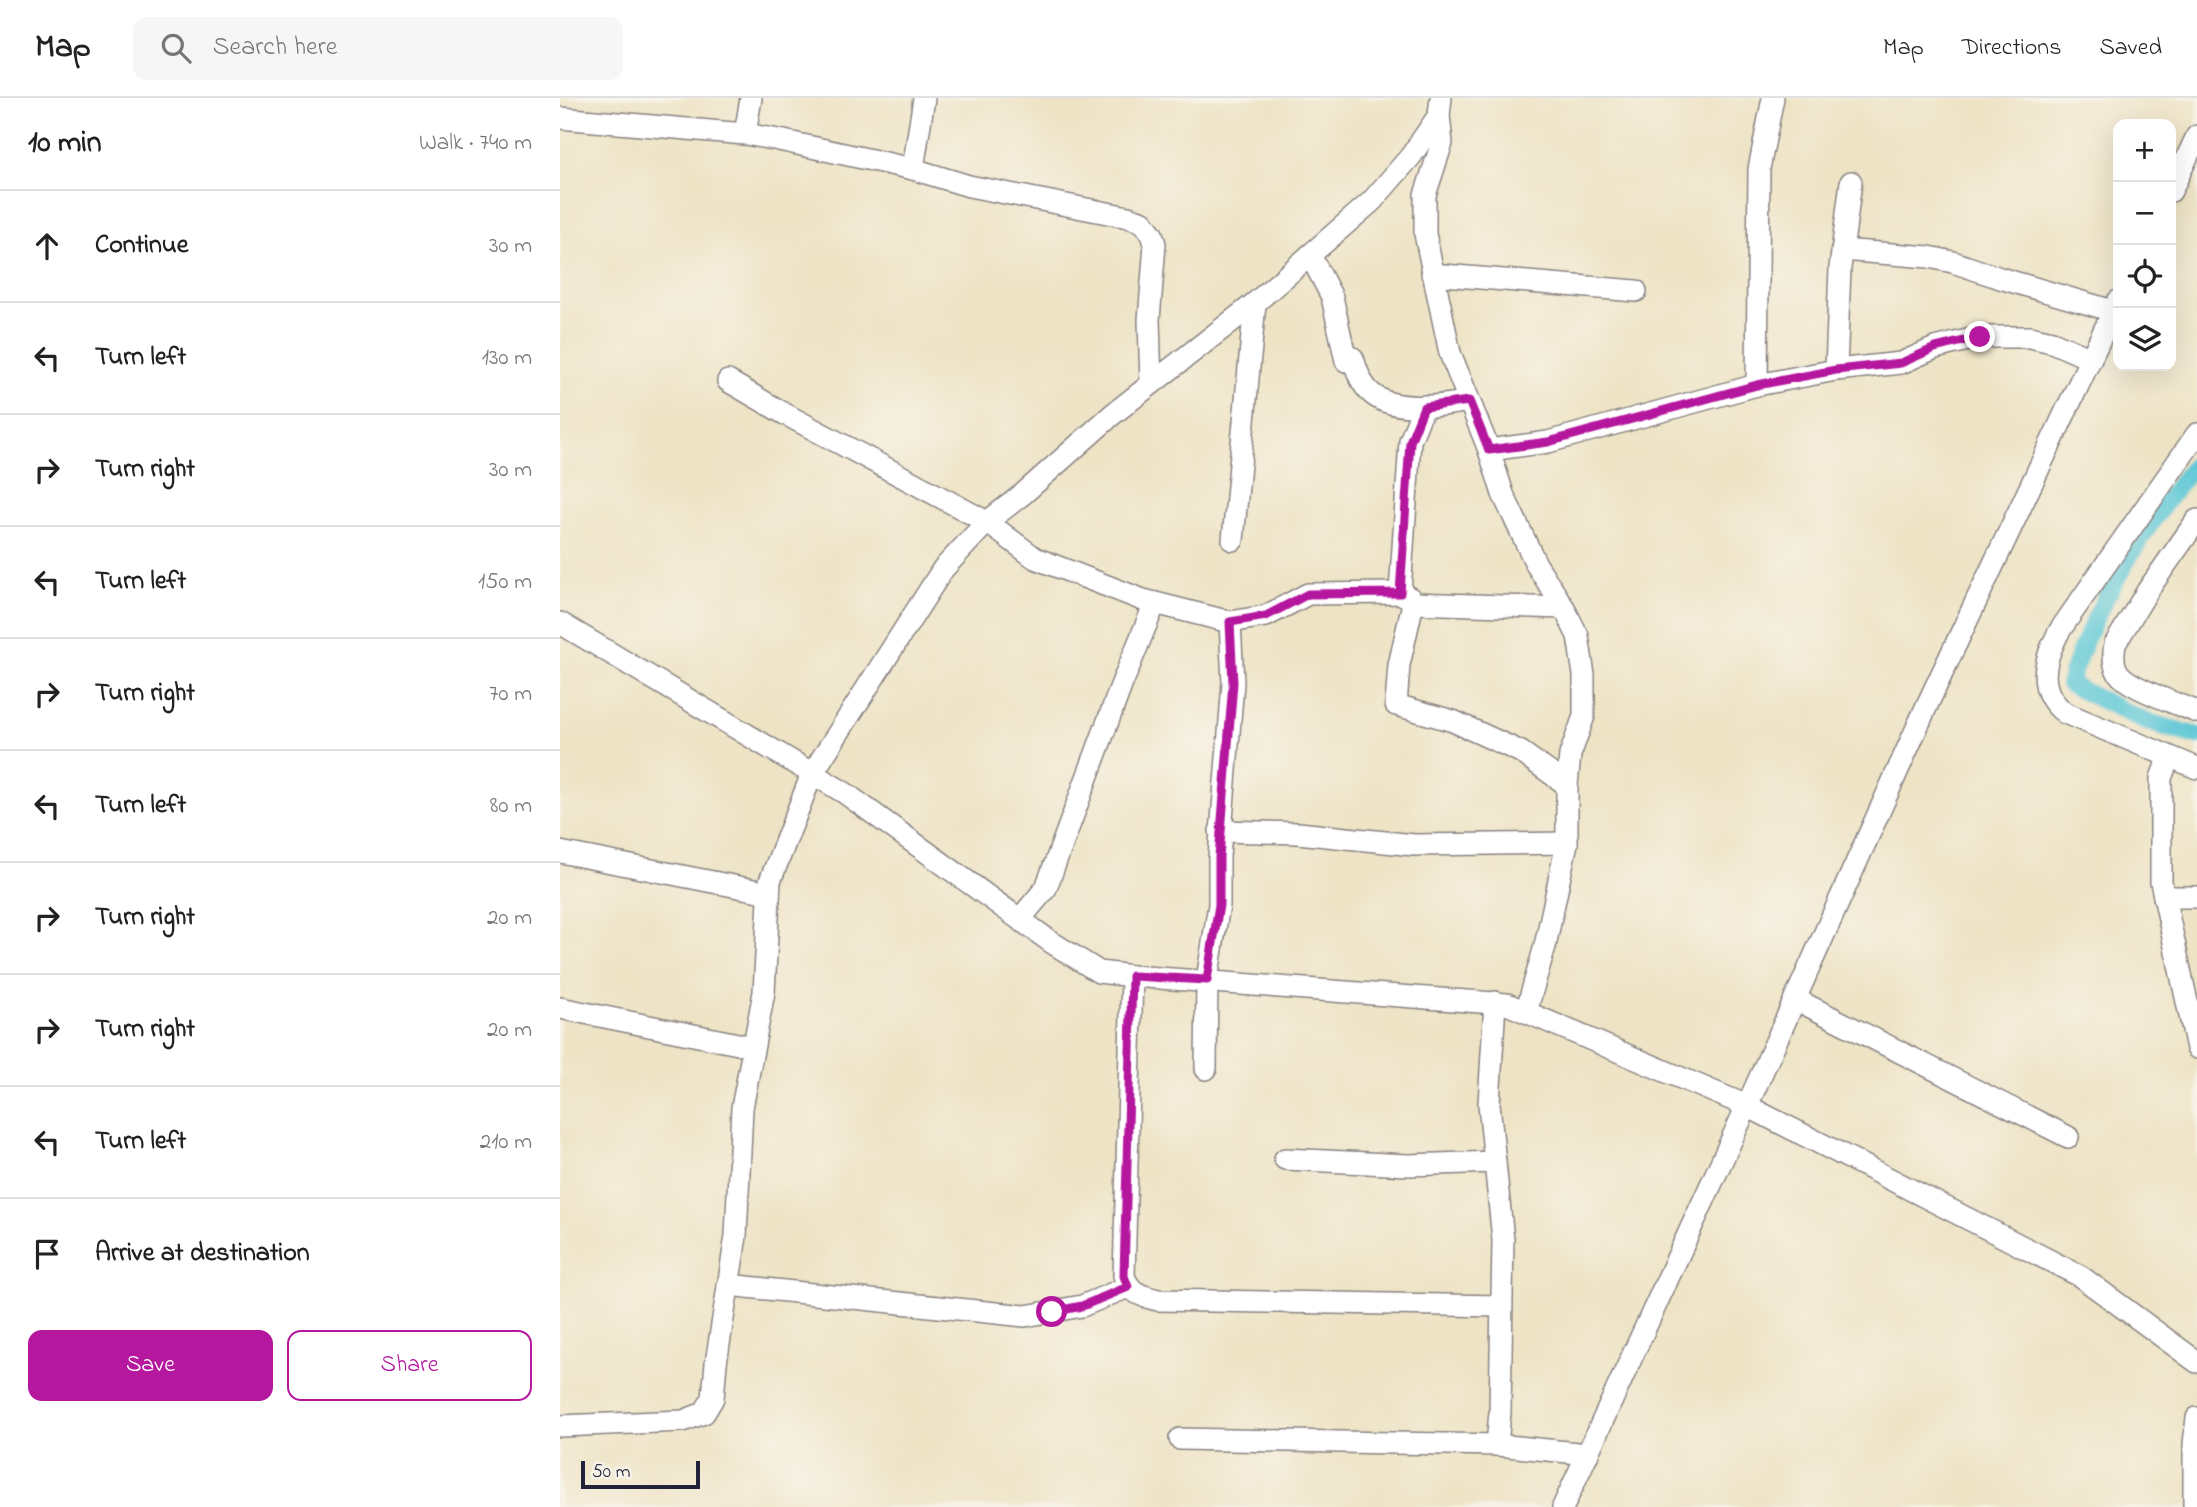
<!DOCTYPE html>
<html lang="en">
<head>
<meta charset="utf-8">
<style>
	:root { --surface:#fff; --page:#f6f6f6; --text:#222; --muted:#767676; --line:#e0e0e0; --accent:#b5179e }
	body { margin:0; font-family:"Indie Flower",sans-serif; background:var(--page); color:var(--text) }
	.controls { position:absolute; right:21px; top:21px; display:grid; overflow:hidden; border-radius:14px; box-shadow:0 7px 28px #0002 }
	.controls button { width:63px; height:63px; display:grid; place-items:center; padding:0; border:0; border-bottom:2px solid var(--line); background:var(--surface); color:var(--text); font:35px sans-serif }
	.scale { position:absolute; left:21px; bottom:18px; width:119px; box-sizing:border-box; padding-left:7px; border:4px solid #22223b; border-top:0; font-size:19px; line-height:24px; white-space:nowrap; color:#22223b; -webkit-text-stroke:5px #f7f3e8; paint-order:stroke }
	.stop { position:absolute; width:21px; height:21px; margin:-16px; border:5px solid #b5179e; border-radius:50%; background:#fff }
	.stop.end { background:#b5179e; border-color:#fff; box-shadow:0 2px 7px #0008 }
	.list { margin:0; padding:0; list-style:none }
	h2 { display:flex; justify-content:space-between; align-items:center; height:91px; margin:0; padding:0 28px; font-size:30px }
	h2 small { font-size:23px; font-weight:400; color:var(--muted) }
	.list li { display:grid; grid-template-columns:46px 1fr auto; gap:21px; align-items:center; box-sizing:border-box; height:112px; padding:0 28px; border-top:2px solid var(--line) }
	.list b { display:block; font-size:26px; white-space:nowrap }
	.list em { font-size:23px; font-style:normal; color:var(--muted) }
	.actions { display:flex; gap:14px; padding:21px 28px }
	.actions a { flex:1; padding:16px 0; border:2px solid var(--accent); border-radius:14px; text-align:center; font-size:24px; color:var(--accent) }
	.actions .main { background:var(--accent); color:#fff }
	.icon { flex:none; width:38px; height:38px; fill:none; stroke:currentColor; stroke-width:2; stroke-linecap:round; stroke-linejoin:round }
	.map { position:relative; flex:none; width:1637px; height:1409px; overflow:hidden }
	header { display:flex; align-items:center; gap:42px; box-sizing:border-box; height:98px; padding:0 35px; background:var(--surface); border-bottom:2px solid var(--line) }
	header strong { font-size:33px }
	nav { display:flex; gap:38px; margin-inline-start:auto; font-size:24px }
	.search { width:490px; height:63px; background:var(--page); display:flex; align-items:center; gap:18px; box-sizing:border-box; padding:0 24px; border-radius:14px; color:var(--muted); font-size:26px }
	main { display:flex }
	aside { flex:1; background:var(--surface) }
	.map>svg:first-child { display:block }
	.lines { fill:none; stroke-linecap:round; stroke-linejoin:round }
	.canal { stroke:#5cc7d6; stroke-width:18 }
	.minor-casing { stroke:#888280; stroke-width:24 }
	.minor { stroke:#fff; stroke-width:21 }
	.route { stroke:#b5179e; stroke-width:9 }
</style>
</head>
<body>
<header>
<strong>Map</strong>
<div class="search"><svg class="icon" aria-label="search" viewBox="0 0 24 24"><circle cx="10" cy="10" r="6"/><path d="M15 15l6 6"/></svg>Search here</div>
<nav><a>Map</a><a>Directions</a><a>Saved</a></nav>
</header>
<main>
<aside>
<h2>10 min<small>Walk · 740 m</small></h2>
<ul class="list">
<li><svg class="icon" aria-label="ahead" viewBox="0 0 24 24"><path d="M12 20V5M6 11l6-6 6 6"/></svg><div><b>Continue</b></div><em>30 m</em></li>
<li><svg class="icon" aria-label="left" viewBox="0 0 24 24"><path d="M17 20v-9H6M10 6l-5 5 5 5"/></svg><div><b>Turn left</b></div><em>130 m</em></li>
<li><svg class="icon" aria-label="right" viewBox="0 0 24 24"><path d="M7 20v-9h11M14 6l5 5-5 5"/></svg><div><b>Turn right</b></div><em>30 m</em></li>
<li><svg class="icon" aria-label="left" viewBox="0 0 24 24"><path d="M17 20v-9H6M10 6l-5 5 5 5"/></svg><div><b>Turn left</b></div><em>150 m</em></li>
<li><svg class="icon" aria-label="right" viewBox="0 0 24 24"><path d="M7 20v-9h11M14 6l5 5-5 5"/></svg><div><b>Turn right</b></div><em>70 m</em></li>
<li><svg class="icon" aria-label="left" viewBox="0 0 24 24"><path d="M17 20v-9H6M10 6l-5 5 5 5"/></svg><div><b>Turn left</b></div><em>80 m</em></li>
<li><svg class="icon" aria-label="right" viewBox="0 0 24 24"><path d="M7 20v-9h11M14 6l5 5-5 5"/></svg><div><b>Turn right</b></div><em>20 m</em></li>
<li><svg class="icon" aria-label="right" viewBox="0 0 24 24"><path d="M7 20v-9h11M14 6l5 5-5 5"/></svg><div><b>Turn right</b></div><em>20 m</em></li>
<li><svg class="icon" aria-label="left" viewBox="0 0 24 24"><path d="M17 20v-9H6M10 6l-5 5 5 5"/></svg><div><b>Turn left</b></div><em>210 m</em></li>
<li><svg class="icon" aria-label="arrive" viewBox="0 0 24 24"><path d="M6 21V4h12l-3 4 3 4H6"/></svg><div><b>Arrive at destination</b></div></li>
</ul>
<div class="actions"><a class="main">Save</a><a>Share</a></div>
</aside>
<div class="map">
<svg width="1637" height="1409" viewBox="0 0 1637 1409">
	<rect width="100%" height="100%" fill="#f7f3e8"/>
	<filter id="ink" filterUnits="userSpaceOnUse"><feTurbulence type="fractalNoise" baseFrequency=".0143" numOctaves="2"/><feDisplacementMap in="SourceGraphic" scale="14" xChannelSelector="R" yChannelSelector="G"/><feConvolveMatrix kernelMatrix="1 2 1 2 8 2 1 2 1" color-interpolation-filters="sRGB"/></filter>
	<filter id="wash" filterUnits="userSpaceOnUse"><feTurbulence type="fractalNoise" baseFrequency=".00686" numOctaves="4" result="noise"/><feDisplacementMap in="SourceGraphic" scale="28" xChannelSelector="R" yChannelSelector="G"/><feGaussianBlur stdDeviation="1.57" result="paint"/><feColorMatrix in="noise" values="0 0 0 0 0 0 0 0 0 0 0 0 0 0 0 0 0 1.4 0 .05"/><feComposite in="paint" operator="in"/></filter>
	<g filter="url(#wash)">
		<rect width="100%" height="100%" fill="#eee3c5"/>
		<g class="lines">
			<!-- canal -->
			<path class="canal" d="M1637 364C1588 422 1531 513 1509 586L1584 623 1637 638"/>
		</g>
	</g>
	<g filter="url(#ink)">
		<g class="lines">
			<!-- minor casing -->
			<g class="minor-casing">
				<g id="minor">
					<polyline points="879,17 882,45 865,97 865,136 890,255 929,352 943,396 976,466 1004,510 1018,538 1024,577 1024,618 1010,657 1007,687 1007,745 985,848 966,914"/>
					<polyline points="0,20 185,36 219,42 353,71 409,88 568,119 583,124 592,136 595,146 589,222 591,286"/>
					<polyline points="185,36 191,0"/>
					<polyline points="353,71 364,0"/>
					<polyline points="1611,93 1637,38"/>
					<polyline points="1282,152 1369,159 1393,164 1440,180 1553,213"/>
					<polyline points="750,157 772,199 786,263"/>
					<polyline points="872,176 1076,193"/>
					<path d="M793 260C797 273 801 286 811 295 833 315 883 308 909 303"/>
					<polyline points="1276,272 1280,170 1291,84"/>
					<polyline points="168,283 225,316 427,424 475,460 583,502 670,524 706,518 748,496 840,495 850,500 853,505 839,567 836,607 893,623 961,654 1007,687"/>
					<polyline points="1197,287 1199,71 1213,0"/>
					<path d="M1637 336 1500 532C1484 561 1475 592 1505 615L1637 670"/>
					<polyline points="929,352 988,344 1197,287 1276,272 1341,265 1375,250 1420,239 1470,239 1492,244 1531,261"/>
					<path d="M1637 422 1588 492 1555 546C1553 557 1553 570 1561 578 1575 592 1618 606 1637 614"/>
					<polyline points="673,442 695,205"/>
					<polyline points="840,495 850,343 864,308"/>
					<polyline points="853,505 1004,510"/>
					<polyline points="0,525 285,695 491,844 539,874 572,878 947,906 1187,1008 1520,1178 1637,1264"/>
					<polyline points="1609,659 1601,680 1601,784 1637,950"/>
					<polyline points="660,733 738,735 854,747 1007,745"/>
					<polyline points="0,754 209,795"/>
					<polyline points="1604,799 1637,799"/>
					<polyline points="460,821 486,790 561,588 595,505"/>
					<path d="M572 878 564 1178C570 1195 581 1198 598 1202L941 1208"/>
					<polyline points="1235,901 1508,1039"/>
					<polyline points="935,904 929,1006 943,1142 940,1314 937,1347"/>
					<polyline points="0,910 193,949"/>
					<polyline points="646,971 647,882 659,807 659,759 673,585 670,524"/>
					<polyline points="725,1061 848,1067 935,1064"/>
					<polyline points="168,1187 465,1218 522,1208 568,1189"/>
					<polyline points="0,1328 123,1323 144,1315 153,1300 156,1265 176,1138 182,1010 204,894 210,783 252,676 383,471 427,424 463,396 553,316 695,205 812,103 851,58 879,17 881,0"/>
					<polyline points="620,1341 937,1347 1028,1356"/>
					<polyline points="1003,1409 1187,1008 1368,605 1558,203"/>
					<polyline points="1634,1409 1634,1346 1637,1320"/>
				</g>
			</g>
			<!-- minor -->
			<use href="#minor" class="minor"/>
		</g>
	</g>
	<g class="lines" filter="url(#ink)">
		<!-- route -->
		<polyline class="route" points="492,1214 522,1208 568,1189 564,1178 572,878 647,882 659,807 659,759 673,585 670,524 706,518 748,496 840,495 850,344 864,309 909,303 929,352 988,344 1197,287 1276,272 1341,265 1375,250 1420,239"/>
	</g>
</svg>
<div class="controls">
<button>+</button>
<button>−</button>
<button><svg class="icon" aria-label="locate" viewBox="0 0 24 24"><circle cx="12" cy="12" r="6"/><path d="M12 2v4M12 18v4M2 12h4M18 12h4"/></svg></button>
<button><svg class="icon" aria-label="layers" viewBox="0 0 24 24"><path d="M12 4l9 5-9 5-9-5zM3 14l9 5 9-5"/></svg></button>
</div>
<div class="scale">50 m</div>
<div class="stop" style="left:492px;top:1214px"></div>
<div class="stop end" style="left:1420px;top:239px"></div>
</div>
</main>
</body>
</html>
